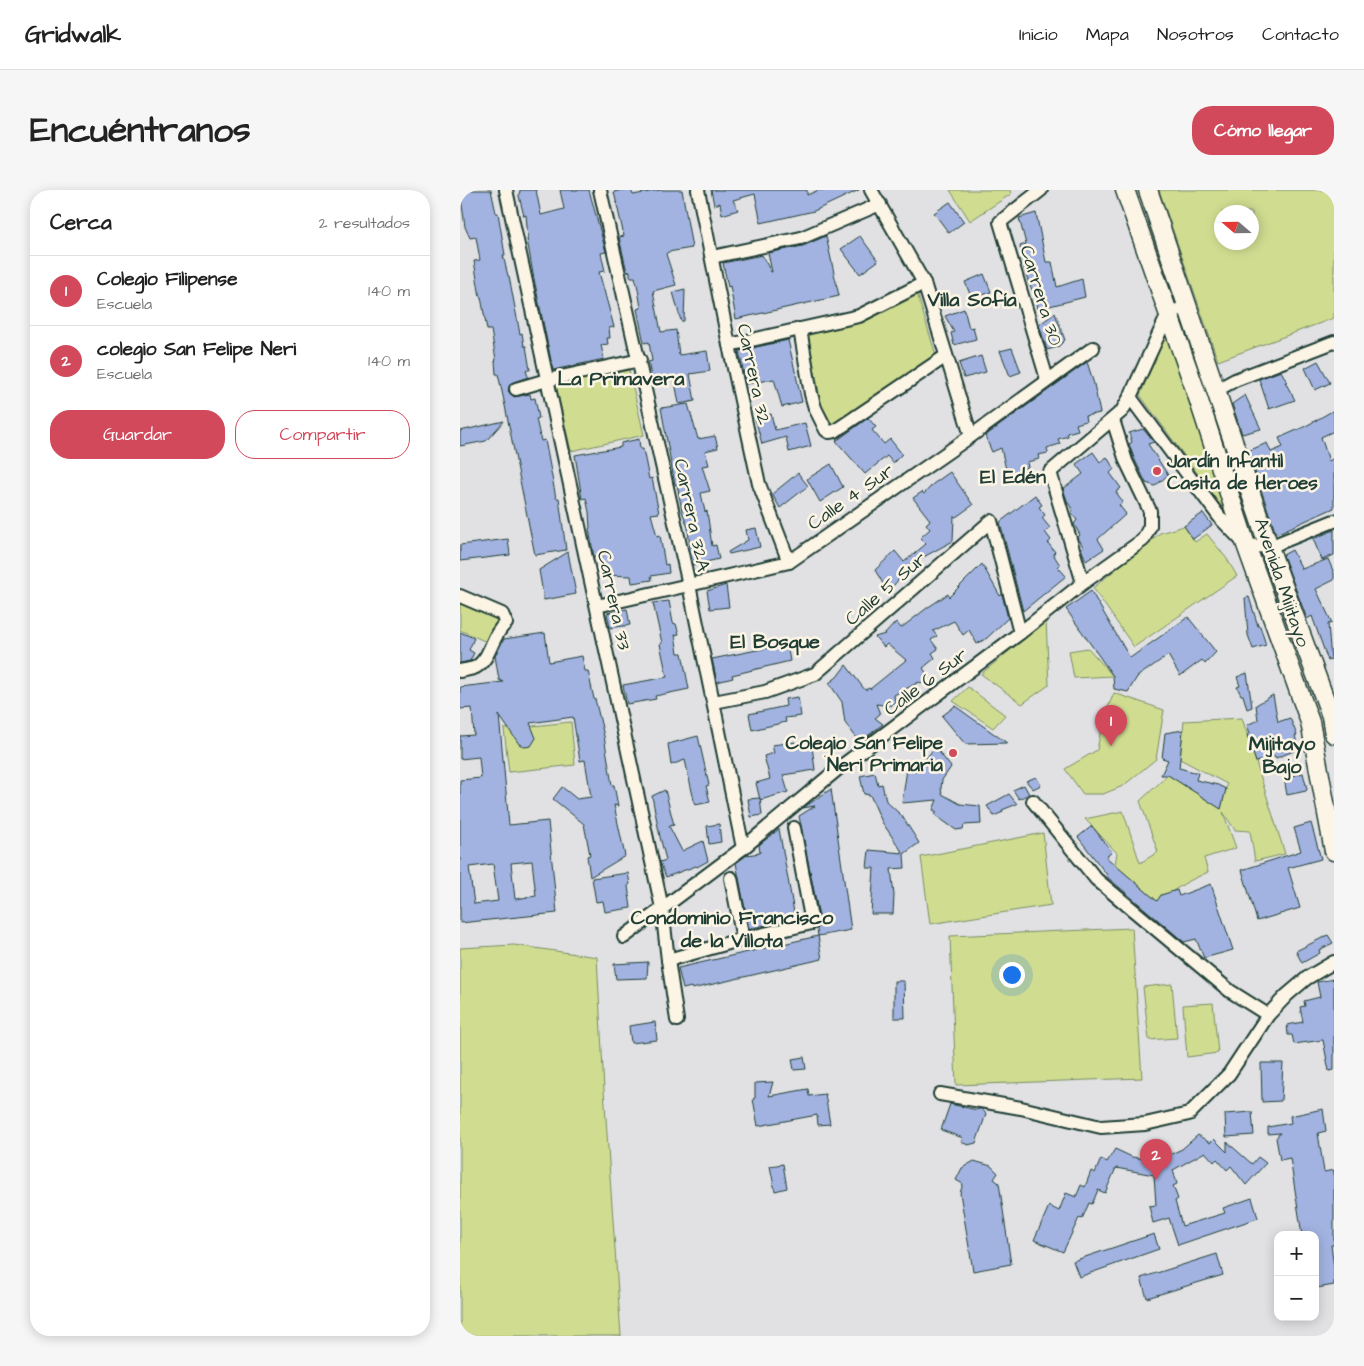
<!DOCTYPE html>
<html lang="es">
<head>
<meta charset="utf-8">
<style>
	:root { --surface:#fff; --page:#f6f6f6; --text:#222; --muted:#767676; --line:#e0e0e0; --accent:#d1495b }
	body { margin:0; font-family:"Architects Daughter",sans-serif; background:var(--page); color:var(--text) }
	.controls { position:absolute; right:15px; bottom:15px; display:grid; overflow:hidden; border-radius:10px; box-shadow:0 2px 12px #0003 }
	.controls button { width:45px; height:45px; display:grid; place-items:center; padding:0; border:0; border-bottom:1px solid var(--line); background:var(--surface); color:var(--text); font:25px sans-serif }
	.compass { position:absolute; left:754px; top:15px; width:45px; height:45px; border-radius:50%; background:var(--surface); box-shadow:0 2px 12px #0003; rotate:290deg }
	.you { position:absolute; left:551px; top:784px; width:18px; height:18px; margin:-12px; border:4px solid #fff; border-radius:50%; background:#1a73e8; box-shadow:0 0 0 8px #1a73e833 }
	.badge { display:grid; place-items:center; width:32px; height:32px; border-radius:50%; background:var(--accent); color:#fff; font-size:16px; font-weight:700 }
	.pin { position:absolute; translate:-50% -41px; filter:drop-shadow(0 1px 2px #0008) }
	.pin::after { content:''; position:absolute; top:26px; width:18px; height:15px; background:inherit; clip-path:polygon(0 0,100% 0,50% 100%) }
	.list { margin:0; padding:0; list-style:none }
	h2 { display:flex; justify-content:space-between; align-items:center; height:65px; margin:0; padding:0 20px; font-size:21px }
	h2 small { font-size:16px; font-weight:400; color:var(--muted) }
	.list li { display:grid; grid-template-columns:32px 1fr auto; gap:15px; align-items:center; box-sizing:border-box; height:70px; padding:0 20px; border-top:1px solid var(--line) }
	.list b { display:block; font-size:19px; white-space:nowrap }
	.list p { margin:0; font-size:16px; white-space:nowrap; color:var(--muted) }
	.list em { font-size:16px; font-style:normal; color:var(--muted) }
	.actions { display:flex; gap:10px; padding:15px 20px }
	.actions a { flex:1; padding:11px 0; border:1px solid var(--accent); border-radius:20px; text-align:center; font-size:18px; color:var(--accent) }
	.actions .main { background:var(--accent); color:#fff }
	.map { position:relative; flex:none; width:874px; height:1146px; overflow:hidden; border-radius:20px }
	header { display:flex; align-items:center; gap:30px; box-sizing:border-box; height:70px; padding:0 25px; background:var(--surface); border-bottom:1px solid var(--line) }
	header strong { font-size:24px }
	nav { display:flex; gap:28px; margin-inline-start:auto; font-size:18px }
	.intro { display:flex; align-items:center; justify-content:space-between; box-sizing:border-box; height:120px; padding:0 30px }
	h1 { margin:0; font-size:35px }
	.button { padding:12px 22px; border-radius:20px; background:var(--accent); color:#fff; font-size:18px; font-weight:700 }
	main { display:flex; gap:30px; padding:0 30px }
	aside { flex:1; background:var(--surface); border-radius:20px; box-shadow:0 2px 12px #0003 }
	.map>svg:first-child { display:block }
	.green { fill:#d0dd91; stroke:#788d62; fill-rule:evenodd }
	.building { fill:#a2b3e2; stroke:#1f3d34; fill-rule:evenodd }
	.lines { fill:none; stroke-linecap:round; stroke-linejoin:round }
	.street-casing { stroke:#1f3d34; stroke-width:16 }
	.secondary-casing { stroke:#1f3d34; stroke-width:21 }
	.street { stroke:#fcf5e5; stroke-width:12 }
	.secondary { stroke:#fcf5e5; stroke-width:18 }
	.poi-dot { fill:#d1495b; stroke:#fcf5e5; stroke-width:2 }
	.labels { text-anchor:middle; stroke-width:5; stroke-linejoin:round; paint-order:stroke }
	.street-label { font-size:19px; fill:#1f3d34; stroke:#fcf5e5 }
	.poi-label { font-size:19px; font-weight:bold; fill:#1f3d34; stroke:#fcf5e5; text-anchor:start }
	.neighbourhood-label { font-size:20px; font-weight:bold; fill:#1f3d34; stroke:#fcf5e5 }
</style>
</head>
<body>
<header>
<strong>Gridwalk</strong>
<nav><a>Inicio</a><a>Mapa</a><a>Nosotros</a><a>Contacto</a></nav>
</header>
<div class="intro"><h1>Encuéntranos</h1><a class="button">Cómo llegar</a></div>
<main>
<aside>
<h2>Cerca<small>2 resultados</small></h2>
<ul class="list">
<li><span class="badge">1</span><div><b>Colegio Filipense</b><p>Escuela</p></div><em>140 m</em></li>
<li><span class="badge">2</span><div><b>colegio San Felipe Neri</b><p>Escuela</p></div><em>140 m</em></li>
</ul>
<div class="actions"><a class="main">Guardar</a><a>Compartir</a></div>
</aside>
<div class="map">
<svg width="874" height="1146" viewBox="0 0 874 1146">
	<rect width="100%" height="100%" fill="#e1e1e4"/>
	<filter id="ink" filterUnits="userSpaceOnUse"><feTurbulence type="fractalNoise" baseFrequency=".02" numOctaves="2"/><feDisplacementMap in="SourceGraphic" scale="10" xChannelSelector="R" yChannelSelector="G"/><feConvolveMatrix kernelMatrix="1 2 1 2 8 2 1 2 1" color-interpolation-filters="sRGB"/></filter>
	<g filter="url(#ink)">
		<!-- green -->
		<g class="green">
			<polygon points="490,0 550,0 551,4 510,31"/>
			<path d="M699 0H874V128L758 171ZM792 22V52H762V22Z"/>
			<polygon points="457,103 477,169 374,238 361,214 348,143"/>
			<polygon points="708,140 768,319 761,316 680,205"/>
			<polygon points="168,176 184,245 111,261 95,192"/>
			<polygon points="724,336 735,352 747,344 767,369 777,386 674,457 633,398 700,343"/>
			<polygon points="0,411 39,429 29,453 0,440"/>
			<polygon points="586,431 589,495 562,514 521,484"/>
			<polygon points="628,458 653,486 614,488 609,461"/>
			<polygon points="508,497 545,525 533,538 493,511"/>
			<polygon points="654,503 704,520 696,569 663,596 643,604 623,604 605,579 637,560 643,529"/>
			<polygon points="782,528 825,664 795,671 790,641 775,640 763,622 776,658 744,668 748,682 727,692 697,711 655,675 657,663 625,629 663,621 680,673 698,662 680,611 708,585 761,619 767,594 720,569 724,531"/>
			<polygon points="111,532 115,575 49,582 44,539"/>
			<polygon points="583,643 591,715 470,734 461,667"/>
			<polygon points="672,738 682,888 496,895 490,746"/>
			<polygon points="54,755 137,767 144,900 161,1146 0,1146 0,758"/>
			<polygon points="712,794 717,848 689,850 683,797"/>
			<polygon points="753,813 758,863 727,867 723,815"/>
		</g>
		<!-- building -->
		<g class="building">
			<polygon points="0,0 31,0 36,23 38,23 45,65 43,65 48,86 49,86 60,144 62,143 64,156 66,156 70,180 66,180 68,187 51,193 48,201 54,207 70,204 71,209 75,208 79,228 76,229 81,251 85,250 96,308 99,308 106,360 75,365 43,206 38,184 36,184 35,171 36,170 31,140 27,140 21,107 20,107 14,71 20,70 16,47 10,48 5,37"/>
			<polygon points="60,0 76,0 81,25 104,19 100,0 129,0 146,62 141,63 145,81 139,82 154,137 149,138 150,148 147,148 148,154 141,155 144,169 93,180 73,84 67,49 68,49 66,25 64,26 59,6"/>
			<polygon points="162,0 171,0 173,5 200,0 222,0 232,58 208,62 206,64 216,95 193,101 201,142 216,140 219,165 247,161 250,181 230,184 235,211 219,214 214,186 192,190 188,172 192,171 189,152 184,153 177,119 181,118 178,99 175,87 170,87 170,81 167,82 159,47 164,46 154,2"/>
			<polygon points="251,0 347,0 347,5 359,0 399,0 354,21 301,33 295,4 273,10 278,20 262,25 260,13 254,15"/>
			<polygon points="490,12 504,32 489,43 474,23"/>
			<polygon points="576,23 586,72 592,72 597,97 622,89 625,107 578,119 576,108 568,91 563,74 560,56 566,54 559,28"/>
			<polygon points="366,46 379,106 276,129 270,96 268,97 263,73 302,65 311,82 312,82 308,63 343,56"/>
			<polygon points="400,46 418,71 400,84 381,59"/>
			<polygon points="524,84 531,102 512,109 505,92"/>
			<polygon points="225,99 224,131 221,131 213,102"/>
			<polygon points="504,119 509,138 513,137 516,149 494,155 491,143 494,142 485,126"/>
			<polygon points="595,123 605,150 598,157 587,160 579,135"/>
			<polygon points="328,150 342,212 322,217 314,189 286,194 279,161"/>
			<polygon points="552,158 561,182 550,186 540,161"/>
			<polygon points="521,166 526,182 504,188 499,173"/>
			<polygon points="858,171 870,193 855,200 845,178"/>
			<polygon points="627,172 634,194 640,223 625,226 626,231 616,234 618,240 607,243 608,246 598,249 600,254 587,258 588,263 578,265 579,269 567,272 568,277 558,280 559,285 548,288 541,258 532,262 525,246"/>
			<polygon points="821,181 827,192 825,192 835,210 809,219 799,189"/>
			<polygon points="785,205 801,239 782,244 772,214"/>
			<polygon points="228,214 238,249 255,246 258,258 245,261 249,275 242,276 250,301 241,303 245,322 247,321 252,356 256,355 259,369 233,375 230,361 228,338 222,321 217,294 215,295 201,218"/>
			<polygon points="874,220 874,241 861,247 869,271 874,268 874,318 816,344 788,261 807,253 811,262 823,257 819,248 846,236"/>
			<polygon points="311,224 315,240 345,233 351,256 329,262 326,247 302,254 295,228"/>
			<polygon points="408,228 416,237 412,240 424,254 430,249 442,264 433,273 427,266 405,284 376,251"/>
			<polygon points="44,231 26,251 0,256 0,241"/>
			<polygon points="683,239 694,252 688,254 708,285 695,296 686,293 674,268 669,254 672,252 669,243"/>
			<polygon points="179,249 180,259 183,259 189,289 192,288 199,323 191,324 197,346 200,345 205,375 208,374 209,383 191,386 192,390 172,393 171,386 144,385 144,381 141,381 141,366 134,367 129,339 130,338 129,322 126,308 122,309 115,265 161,257 161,253"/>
			<polygon points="633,262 640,272 647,267 654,279 650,283 661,298 656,302 663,312 659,315 666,324 638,349 644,359 626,371 621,358 623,357 618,347 620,345 614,334 617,330 611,323 613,320 608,313 603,299 623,284 616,274"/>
			<polygon points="371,274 383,297 360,312 347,289"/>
			<polygon points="490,282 513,315 496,327 494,326 493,351 447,376 449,377 428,402 415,380 435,361 444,372 466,354 460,348 470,339 466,334 470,330 453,308 462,302 464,304 473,294"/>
			<polygon points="338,283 348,296 320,318 312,304"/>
			<polygon points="575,305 582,315 579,317 585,325 582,328 590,338 585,342 591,350 588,353 595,362 593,364 600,375 598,377 606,386 563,421 540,332"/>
			<polygon points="743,323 752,335 733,349 724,336"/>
			<polygon points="296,338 300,357 269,364 268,362 288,350 286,340"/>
			<polygon points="874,340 874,365 862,370 853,349"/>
			<polygon points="48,349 50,365 0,371 0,355"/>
			<polygon points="832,360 842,379 868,369 874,383 874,390 856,399 872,433 868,434 871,470 868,471 852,426 847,429 823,365"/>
			<polygon points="108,362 116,404 84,410 79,380"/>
			<polygon points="522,374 540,406 542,404 548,428 527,448 517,454 509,440 503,445 494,431 473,441 477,446 471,450 478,459 472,463 475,468 463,478 467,484 466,489 461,493 459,492 434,505 435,512 430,516 416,514 420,524 415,528 423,534 400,552 385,533 382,512 369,493 377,487 386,475 405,500 409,498 410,499 446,470 427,454 424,457 415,447 425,444 436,432 441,438 467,418 488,404 489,407"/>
			<polygon points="266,395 269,417 250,419 247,401"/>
			<polygon points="631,401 670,468 728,427 756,462 745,474 742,470 720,486 708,465 677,487 668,502 654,499 653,486 606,419"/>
			<polygon points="789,407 798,436 800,436 806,455 793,459 788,445 785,408"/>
			<polygon points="209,411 213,433 216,434 219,444 215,445 218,463 222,463 229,499 195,506 196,509 167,514 163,495 207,487 200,454 202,453 193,413"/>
			<polygon points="167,419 170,435 150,438 147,423"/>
			<polygon points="0,442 14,448 9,460 14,463 10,471 0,473"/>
			<path d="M85 443 89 472 122 466 125 481H128L134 509H135L144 546 152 595H154L158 616 154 615 165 666 130 687 127 666 130 665 124 634 93 609 102 597 117 609 131 607 125 570 120 571 113 527 70 533 76 548 71 556 65 557 59 554 39 525 49 635 88 631 97 723 0 733V590L21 588 19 567 0 569V546L14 545 12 518 0 519V497L43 492 39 490 35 466 44 449ZM72 671 76 706 55 709 51 673ZM33 674 38 711 14 714 9 677Z"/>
			<polygon points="327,454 330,471 272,485 273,488 257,492 252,469"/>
			<polygon points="787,483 792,517 787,519 783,505 781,505 777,497 780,496 777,487"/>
			<polygon points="813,505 818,532 830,528 837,545 835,546 839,559 816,568 815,566 796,572 787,545 790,543 787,535 798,530 796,515"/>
			<polygon points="338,507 341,526 325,528 326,532 292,540 289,524 326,516 325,509"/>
			<polygon points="495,516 547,553 505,554 482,526"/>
			<polygon points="723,540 719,578 738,583 736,590 758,595 766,599 761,619 708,585 701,585 708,570 702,568 705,543"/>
			<polygon points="238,546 249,595 246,596 250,612 235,615 225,570 211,575 208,554"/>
			<polygon points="335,552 336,558 352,556 355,580 323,585 328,602 300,610 296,593 310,589 304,566 314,563 312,555"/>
			<polygon points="475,557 491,577 482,590 481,598 482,604 500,614 520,616 521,634 504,635 503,639 496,640 475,625 477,622 473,620 477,610 442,613 447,579 456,581"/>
			<polygon points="415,583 418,595 422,594 426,611 442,626 459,653 444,664 445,678 431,679 434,705 433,724 411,724 414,678 407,678 409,660 443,663 422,632 410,605 404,604 400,586"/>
			<polygon points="843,583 847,599 846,601 827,605 824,588"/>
			<polygon points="576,587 581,595 573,599 566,591"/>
			<polygon points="564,595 569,604 559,609 553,600"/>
			<polygon points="371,599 391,740 358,746 357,739 360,731 339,626 355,616 343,618"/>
			<polygon points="205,600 214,635 209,636 222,661 243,651 248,671 237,677 236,676 206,687 200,672 206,670 200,647 192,606"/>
			<polygon points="549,604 557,614 542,620 543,622 534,626 527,616"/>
			<polygon points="300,608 302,625 291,627 288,609"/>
			<polygon points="851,633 861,669 828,678 840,718 797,731 782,680 841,661 834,638"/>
			<polygon points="259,634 261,652 249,654 247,636"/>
			<polygon points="632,636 652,662 646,667 697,711 701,705 717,700 719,706 751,694 773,760 744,768 736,749 724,752 646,686 647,685 618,647"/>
			<polygon points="319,639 335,728 289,739 276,673 287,665 300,663 299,655"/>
			<polygon points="168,683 170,694 168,696 171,718 145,722 143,711 136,712 132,688"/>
			<polygon points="868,745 873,753 859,760 860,763 842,773 836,761"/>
			<polygon points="358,746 362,769 232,799 231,797 223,799 218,778"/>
			<polygon points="188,772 187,788 156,789 154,774"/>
			<polygon points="874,789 874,880 869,881 863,850 834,854 832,845 828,845 827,835 843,832 840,817 845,816 844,811 860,807 857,792"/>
			<polygon points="434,791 444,791 445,828 434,828"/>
			<polygon points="195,832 197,850 171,853 169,836"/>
			<polygon points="344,867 346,879 334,880 332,869"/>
			<polygon points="801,873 823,873 821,911 802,912"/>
			<polygon points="313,892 309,906 348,899 349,906 365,904 370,934 358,935 357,925 298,936 293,909 295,908 295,893"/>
			<polygon points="490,914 517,920 518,919 522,919 526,924 516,953 508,955 501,952 503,948 481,940"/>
			<polygon points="863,919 866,941 858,943 864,982 874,980 874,1055 871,1055 874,1078 874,1095 857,1098 855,1097 855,1045 842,1045 830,968 820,970 816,948 820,943 808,944 808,937 831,933 830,926"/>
			<polygon points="792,922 794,945 766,947 765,924"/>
			<polygon points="738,945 750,953 754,949 767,962 767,952 792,974 798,967 806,973 786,995 771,976 767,980 757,969 754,972 745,962 713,980 717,994 713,996 718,1009 715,1011 722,1036 765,1023 763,1018 792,1008 798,1028 718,1055 709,1028 693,1033 689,1016 696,1015 694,985 656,978 645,1003 638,1000 632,1014 629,1013 622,1029 619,1028 603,1062 574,1050 589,1016 599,1021 606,1003 616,1007 621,995 625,997 631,981 635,983 641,969 647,972 655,959 672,967 692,970 707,966 722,959"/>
			<polygon points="514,971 531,976 538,983 534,989 539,993 551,1074 513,1081 500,1003 503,994 496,990 502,978"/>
			<polygon points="323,974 327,998 315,1001 310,976"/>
			<polygon points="694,1044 699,1059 619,1087 613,1071"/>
			<polygon points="757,1064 763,1085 687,1108 681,1088"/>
		</g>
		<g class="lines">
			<!-- street casing -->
			<g class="street-casing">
				<g id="street">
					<polyline points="46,0 202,718 208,770 217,830"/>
					<polyline points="140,0 229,395 283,658"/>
					<polyline points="238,0 269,155 299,294 329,372"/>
					<polyline points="411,0 464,93 511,246"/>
					<polyline points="581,0 540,32 587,189"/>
					<polyline points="252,67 341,48 420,14"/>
					<polyline points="340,139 351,204 355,218 366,240 369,242 375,241 486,166"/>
					<polyline points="269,155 399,126 464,93"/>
					<polyline points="56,199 87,190 180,170"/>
					<polyline points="757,200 775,190 874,152"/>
					<polyline points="670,207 761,329 786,355 809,357 874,331"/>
					<polyline points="623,393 590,282 662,221 670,207 708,124 727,116"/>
					<path d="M0 406 42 424 46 433C31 445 32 467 16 477 12 479 5 480 0 481"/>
					<polyline points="137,416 329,372 511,246 633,158"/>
					<polyline points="254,512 305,502 355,484 531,331 560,443"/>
					<polyline points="573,611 636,689 770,801 808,825"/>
					<polyline points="271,688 283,749"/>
					<polyline points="164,747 283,658 379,578 560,443 623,393 683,350 690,336 690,321 666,271 653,230"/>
					<polyline points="208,770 283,749 352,733 334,638"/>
					<polyline points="480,904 561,918 641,937 685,934 729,924 769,884 808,825 827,805 847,788 874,772"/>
				</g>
			</g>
			<!-- secondary casing -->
			<g class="secondary-casing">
				<g id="secondary">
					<polyline points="665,0 736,202 786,355 850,532 874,661"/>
					<polyline points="688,0 809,357 871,526 874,544"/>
				</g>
			</g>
			<!-- street -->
			<use href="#street" class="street"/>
			<!-- secondary -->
			<use href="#secondary" class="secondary"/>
		</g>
	</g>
	<!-- markers -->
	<g class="poi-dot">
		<circle cx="697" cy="281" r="5"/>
		<circle cx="493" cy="563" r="5"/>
	</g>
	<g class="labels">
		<!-- street labels -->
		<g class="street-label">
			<text transform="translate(582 105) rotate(73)" y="7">Carrera 30</text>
			<text transform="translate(295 184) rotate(78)" y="7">Carrera 32</text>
			<text transform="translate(390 306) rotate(-35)" y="7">Calle 4 Sur</text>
			<text transform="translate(233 325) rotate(78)" y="7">Carrera 32A</text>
			<text transform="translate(823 392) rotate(71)" y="7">Avenida Mijitayo</text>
			<text transform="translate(425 398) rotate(-41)" y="7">Calle 5 Sur</text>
			<text transform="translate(155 410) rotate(78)" y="7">Carrera 33</text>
			<text transform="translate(465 491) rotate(-37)" y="7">Calle 6 Sur</text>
		</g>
		<!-- poi labels -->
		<g class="poi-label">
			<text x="707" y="277">Jardín Infantil<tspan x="707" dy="22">Casita de Heroes</tspan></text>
			<text x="483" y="559" text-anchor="end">Colegio San Felipe<tspan x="483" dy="22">Neri Primaria</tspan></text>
		</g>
		<!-- neighbourhood labels -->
		<g class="neighbourhood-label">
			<text x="512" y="116">Villa Sofía</text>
			<text x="161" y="195">La Primavera</text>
			<text x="553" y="293">El Edén</text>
			<text x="315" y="458">El Bosque</text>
			<text x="822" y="560">Mijitayo<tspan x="822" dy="23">Bajo</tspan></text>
			<text x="272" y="734">Condominio Francisco<tspan x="272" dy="23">de la Villota</tspan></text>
		</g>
	</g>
</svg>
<div class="controls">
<button>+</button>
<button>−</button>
</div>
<svg class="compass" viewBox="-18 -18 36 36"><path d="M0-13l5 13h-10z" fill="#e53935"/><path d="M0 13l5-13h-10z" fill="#767676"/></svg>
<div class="you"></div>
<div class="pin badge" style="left:651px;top:556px">1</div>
<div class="pin badge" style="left:696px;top:990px">2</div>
</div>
</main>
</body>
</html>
